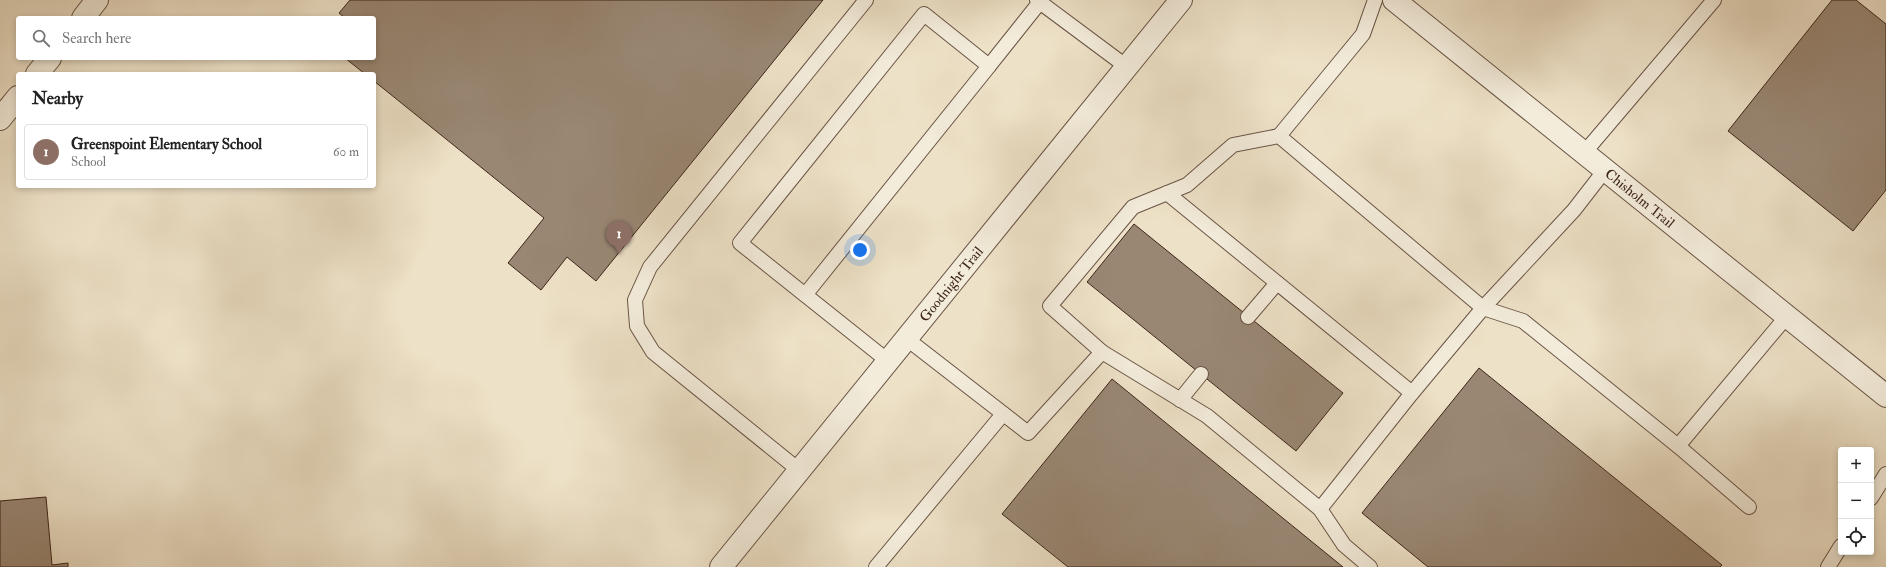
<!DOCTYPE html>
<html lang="en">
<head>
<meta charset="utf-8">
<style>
	:root { --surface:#fff; --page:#f2f2f2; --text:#222; --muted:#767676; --line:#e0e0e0; --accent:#8f2418 }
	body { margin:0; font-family:"IM FELL Double Pica",serif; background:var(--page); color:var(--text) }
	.controls { position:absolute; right:12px; bottom:12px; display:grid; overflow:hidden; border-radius:4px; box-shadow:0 2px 6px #0003 }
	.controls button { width:36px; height:36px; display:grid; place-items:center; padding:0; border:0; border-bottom:1px solid var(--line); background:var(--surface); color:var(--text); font:20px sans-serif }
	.you { position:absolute; left:860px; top:250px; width:14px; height:14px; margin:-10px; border:3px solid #fff; border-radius:50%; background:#1a73e8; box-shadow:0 0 0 6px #1a73e833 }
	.badge { display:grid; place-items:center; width:26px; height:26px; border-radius:50%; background:var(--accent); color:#fff; font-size:13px; font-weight:700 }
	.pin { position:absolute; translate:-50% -33px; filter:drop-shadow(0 1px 2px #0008) }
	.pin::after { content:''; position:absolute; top:21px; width:14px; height:12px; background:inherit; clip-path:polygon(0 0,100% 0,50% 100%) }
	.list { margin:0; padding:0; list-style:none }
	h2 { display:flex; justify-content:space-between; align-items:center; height:52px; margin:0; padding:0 16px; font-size:17px }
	h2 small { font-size:13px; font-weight:400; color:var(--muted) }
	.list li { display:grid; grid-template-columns:26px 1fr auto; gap:12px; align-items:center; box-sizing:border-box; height:56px; margin:0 8px 8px; padding:0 8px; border:1px solid var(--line); border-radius:4px }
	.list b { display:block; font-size:15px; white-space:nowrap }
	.list p { margin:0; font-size:13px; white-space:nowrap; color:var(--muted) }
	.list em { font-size:13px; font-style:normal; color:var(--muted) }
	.icon { flex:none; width:22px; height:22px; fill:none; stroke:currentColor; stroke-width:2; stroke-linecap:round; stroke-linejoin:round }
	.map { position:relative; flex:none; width:1886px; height:567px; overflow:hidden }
	.search { position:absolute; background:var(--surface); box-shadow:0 2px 6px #0003; left:16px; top:16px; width:360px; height:44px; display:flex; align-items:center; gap:10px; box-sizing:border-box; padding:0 14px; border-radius:4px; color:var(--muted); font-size:15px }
	.panel { position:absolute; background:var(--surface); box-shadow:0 2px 6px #0003; left:16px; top:72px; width:360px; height:116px; border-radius:4px }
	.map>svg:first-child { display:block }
	.building { fill:#998774; stroke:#3d251a }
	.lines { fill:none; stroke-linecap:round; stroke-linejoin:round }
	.service-casing { stroke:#695445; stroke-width:16 }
	.tertiary-casing { stroke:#695445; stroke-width:24 }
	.service { stroke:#f3ecdb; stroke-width:14 }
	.tertiary { stroke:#f3ecdb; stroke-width:22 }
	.labels { text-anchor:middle; stroke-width:3; stroke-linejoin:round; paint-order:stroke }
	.street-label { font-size:14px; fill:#3d251a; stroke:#f3ecdb }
</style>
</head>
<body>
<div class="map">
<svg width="1886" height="567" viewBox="0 0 1886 567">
	<rect width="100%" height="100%" fill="#ede1c7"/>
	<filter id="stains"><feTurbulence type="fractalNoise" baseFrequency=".005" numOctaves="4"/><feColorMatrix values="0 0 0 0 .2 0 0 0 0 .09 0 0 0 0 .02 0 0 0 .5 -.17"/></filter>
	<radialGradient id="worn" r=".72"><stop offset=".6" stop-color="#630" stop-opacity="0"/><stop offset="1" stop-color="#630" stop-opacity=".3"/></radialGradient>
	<!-- building -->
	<g class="building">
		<polygon points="350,0 823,0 596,281 567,257 541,290 508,263 544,218 374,81 374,74 365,74 345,58 374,58 374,18 345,18 339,13"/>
		<polygon points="1832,0 1856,0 1886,24 1886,190 1853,231 1728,131"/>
		<polygon points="1134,224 1343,393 1296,451 1087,282"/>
		<polygon points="1479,368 1722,565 1720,567 1428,567 1362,513"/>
		<polygon points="1112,379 1343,567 1068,567 1002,514"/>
		<polygon points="46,497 52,565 68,563 68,567 0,567 0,501"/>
	</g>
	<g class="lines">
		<!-- service casing -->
		<g class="service-casing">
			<g id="service">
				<polyline points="1037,0 1127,67"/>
				<polyline points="1375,0 1363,34 1279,136 1483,308 1574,210 1605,170"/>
				<polyline points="989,66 1040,2"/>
				<polyline points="1584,153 1714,0"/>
				<polyline points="1167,193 1412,393"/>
				<polyline points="805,295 989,66 924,14 740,243 888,361"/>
				<polyline points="1248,317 1277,283"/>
				<polyline points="907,339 1028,433 1102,352 1207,416 1320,509 1344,545 1370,567"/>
				<polyline points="1102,352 1050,306 1133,207 1187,185 1233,145 1279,136"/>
				<polyline points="1180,400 1201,374"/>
				<polyline points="1678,446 1749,507"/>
				<polyline points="800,471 653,352 637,326 635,300 650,267 866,0"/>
				<polyline points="1871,498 1886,474"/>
				<polyline points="1320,509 1412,393 1483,308 1523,321 1678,446 1787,316"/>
				<polyline points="876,567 1003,414"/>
				<polyline points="1828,567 1841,546"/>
			</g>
		</g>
		<!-- tertiary casing -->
		<g class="tertiary-casing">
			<g id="tertiary">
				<polyline points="1394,0 1886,396"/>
				<polyline points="83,18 97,0"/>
				<polyline points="37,74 50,58"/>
				<polyline points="0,119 18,97"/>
				<polyline points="721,567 1181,0"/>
			</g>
		</g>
		<!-- service -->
		<use href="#service" class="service"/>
		<!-- tertiary -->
		<use href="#tertiary" class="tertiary"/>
	</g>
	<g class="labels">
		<!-- street labels -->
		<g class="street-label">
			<text transform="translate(1640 198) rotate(39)" y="5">Chisholm Trail</text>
			<text transform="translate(951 284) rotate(-51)" y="5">Goodnight Trail</text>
		</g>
	</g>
	<rect width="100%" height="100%" filter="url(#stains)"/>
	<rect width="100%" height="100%" fill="url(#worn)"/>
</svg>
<div class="controls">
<button>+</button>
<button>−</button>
<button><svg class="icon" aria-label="locate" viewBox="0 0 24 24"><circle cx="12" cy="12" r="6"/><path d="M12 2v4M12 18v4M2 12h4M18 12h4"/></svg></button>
</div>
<div class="you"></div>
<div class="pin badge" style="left:619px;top:254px;background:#8d6e63">1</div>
<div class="search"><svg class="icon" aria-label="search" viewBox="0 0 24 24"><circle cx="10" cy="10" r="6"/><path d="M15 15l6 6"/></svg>Search here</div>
<section class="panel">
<h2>Nearby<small></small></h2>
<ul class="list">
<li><span class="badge" style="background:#8d6e63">1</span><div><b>Greenspoint Elementary School</b><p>School</p></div><em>60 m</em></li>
</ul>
</section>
</div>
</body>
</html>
